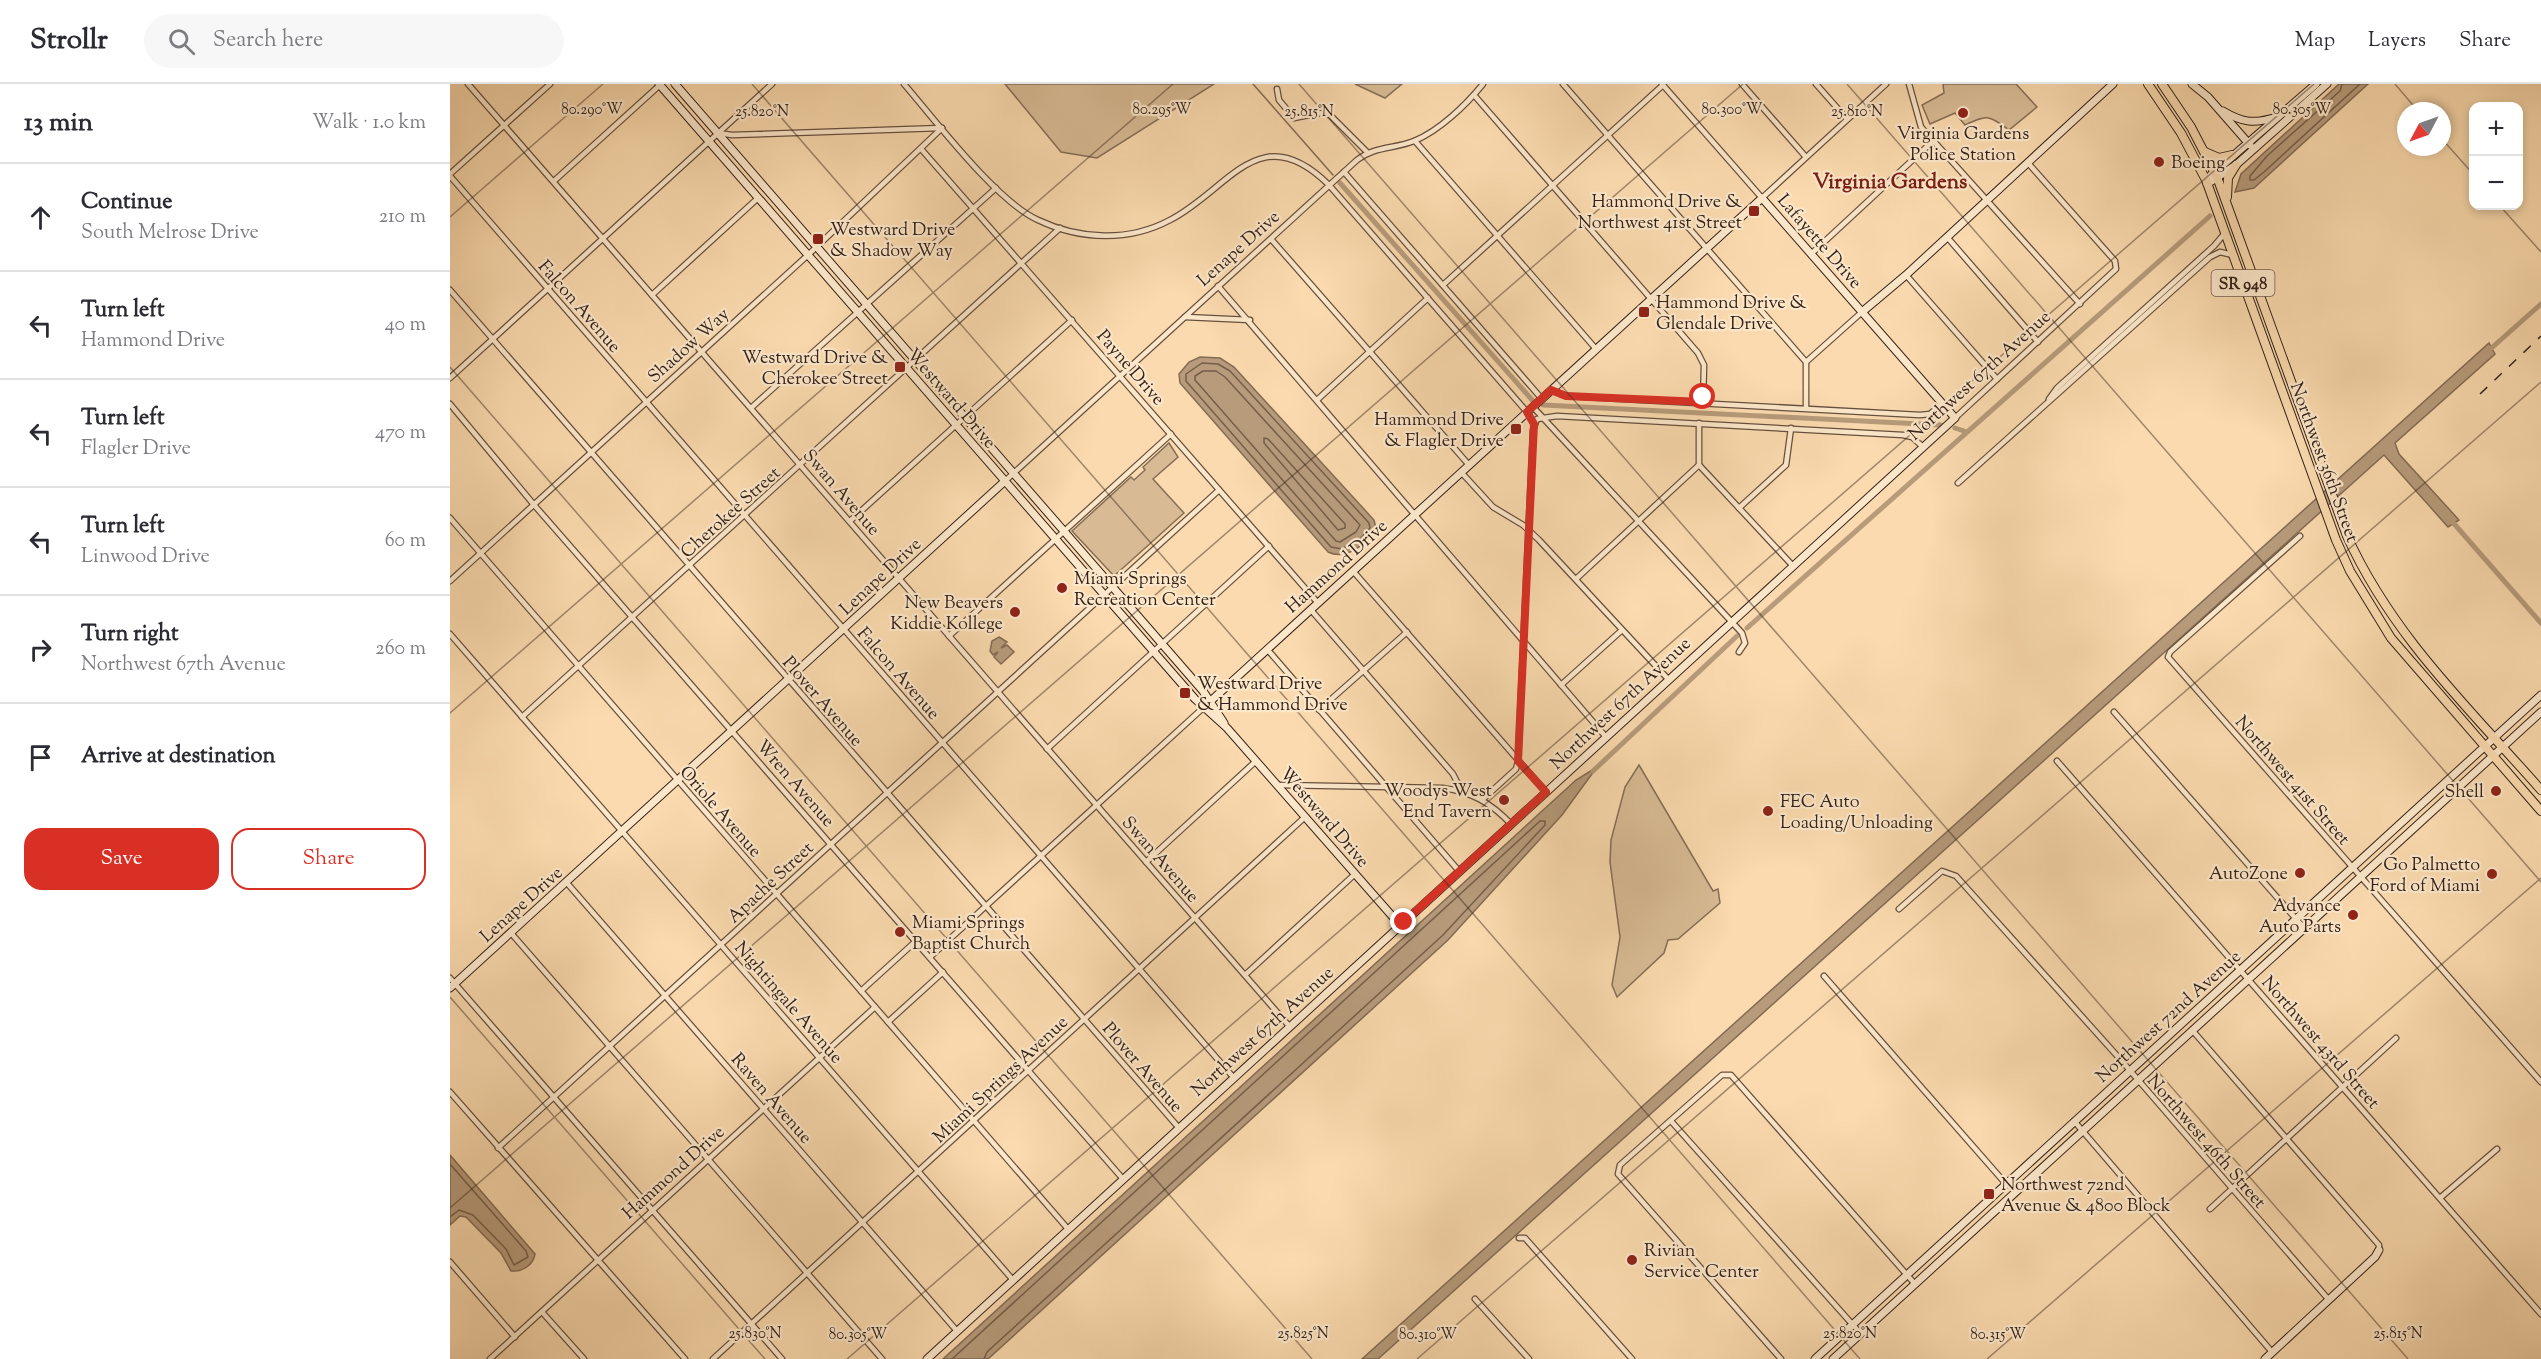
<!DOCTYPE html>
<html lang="en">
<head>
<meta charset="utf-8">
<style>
	:root { --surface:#fff; --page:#f7f7f7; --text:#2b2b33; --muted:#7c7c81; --line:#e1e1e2; --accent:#d93025 }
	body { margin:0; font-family:"Sorts Mill Goudy",serif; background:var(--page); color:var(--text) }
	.controls { position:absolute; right:18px; top:18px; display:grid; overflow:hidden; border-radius:12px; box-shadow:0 3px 9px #0003 }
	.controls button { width:54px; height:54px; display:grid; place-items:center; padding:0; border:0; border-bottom:2px solid var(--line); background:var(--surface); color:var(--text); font:30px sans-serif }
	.compass { position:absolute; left:1947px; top:18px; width:54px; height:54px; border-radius:50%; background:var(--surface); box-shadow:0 3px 9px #0003; rotate:229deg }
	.stop { position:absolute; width:18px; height:18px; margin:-14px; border:4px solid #d93025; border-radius:50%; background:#fff }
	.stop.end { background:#d93025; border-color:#fff; box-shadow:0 2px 6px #0008 }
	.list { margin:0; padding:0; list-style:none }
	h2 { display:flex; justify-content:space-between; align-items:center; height:78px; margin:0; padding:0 24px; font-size:26px }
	h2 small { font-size:20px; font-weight:400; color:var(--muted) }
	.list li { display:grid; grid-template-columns:39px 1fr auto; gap:18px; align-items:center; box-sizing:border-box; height:108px; padding:0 24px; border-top:2px solid var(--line) }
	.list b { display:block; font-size:22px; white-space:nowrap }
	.list p { margin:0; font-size:20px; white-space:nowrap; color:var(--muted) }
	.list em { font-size:20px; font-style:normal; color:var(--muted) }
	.actions { display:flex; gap:12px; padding:18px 24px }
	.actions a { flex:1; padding:14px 0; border:2px solid var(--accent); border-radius:18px; text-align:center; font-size:21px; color:var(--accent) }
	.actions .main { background:var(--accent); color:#fff }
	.icon { flex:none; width:33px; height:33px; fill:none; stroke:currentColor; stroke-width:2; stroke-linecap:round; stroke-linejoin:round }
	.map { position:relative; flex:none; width:2091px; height:1275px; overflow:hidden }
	header { display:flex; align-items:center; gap:36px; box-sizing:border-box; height:84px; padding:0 30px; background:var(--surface); border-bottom:2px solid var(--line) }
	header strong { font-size:28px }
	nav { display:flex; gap:33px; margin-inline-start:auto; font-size:21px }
	.search { width:420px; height:54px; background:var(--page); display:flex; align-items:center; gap:15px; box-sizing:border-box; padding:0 21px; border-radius:33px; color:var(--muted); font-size:22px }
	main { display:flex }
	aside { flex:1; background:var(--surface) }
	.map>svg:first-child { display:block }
	.green { fill:#d8bb95; stroke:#866e57; stroke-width:1.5 }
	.water { fill:#b79b7b; stroke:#836b54; stroke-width:1.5 }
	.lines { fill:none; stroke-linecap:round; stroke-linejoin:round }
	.shore { stroke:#765e4a; stroke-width:1.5 }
	.stream { stroke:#836b54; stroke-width:1.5 }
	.canal { stroke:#b79b7b; stroke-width:5 }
	.street-casing { stroke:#66503e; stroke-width:7 }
	.secondary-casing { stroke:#342219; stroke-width:9 }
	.primary-casing { stroke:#342219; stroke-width:10 }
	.street { stroke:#fce7ca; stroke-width:4.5 }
	.secondary { stroke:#fce7ca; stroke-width:7 }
	.primary { stroke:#fadaae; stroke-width:8 }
	.rail { stroke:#342219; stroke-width:1.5; stroke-dasharray:10 10; stroke-linecap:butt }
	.route { stroke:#d93025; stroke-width:8 }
	.ticks { fill:none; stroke:#342219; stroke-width:1.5; stroke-opacity:0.45 }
	.poi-dot { fill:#8f2418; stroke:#fce7ca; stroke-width:2 }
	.labels { text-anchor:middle; stroke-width:4.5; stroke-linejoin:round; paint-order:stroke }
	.shield { fill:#fce7ca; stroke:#705d4e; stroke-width:1.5 }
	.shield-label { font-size:16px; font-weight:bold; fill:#342219 }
	.poi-label { font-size:18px; fill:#342219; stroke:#fce7ca; text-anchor:start }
	.street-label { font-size:18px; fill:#342219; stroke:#fce7ca }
	.quarter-label { font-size:21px; font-weight:bold; fill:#7a1f14; stroke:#fce7ca }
	.ticks-label { font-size:15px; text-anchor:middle; fill:#342219; stroke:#fce7ca; stroke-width:4.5; stroke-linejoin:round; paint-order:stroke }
</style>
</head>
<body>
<header>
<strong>Strollr</strong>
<div class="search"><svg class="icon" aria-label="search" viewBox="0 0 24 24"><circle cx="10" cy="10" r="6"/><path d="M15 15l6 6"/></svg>Search here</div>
<nav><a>Map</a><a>Layers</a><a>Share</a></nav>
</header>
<main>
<aside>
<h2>13 min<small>Walk · 1.0 km</small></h2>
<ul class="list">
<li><svg class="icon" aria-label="ahead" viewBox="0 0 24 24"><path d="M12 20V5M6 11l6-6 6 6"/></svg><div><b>Continue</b><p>South Melrose Drive</p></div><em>210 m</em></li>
<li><svg class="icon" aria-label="left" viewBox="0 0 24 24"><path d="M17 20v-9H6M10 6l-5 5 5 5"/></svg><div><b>Turn left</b><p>Hammond Drive</p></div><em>40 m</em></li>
<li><svg class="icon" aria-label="left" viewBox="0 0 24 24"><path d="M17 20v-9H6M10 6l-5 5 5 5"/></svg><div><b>Turn left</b><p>Flagler Drive</p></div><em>470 m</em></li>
<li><svg class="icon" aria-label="left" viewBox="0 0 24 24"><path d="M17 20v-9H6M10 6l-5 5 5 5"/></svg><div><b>Turn left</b><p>Linwood Drive</p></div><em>60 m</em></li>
<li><svg class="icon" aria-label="right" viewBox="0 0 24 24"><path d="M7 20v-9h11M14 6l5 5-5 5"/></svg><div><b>Turn right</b><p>Northwest 67th Avenue</p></div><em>260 m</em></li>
<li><svg class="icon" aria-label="arrive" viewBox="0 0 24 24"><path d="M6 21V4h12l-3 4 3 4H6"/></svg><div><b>Arrive at destination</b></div></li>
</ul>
<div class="actions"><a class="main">Save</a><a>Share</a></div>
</aside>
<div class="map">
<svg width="2091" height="1275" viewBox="0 0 2091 1275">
	<rect width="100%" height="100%" fill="#fadaae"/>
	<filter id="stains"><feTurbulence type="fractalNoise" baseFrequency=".00333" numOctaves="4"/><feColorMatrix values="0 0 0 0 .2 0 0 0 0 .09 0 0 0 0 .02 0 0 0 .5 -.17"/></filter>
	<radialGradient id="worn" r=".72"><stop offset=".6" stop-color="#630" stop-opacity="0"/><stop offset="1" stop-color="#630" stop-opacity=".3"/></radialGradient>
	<!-- green -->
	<g class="green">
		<polygon points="555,0 764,0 647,74 611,68"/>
		<polygon points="905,0 952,0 935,14"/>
		<path d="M1493 0H1566L1587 23 1559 46C1538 31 1538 30 1515 41L1505 29 1480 40 1472 21 1494 9Z"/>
		<polygon points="719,359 728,373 703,395 734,429 664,492 622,447 681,393 684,396 695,386 693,383"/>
		<polygon points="1189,681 1263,807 1268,805 1270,819 1228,855 1218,856 1214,869 1167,913 1162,901 1170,853 1160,778 1161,756 1175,703"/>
	</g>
	<!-- water -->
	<g class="water">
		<polygon points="1889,0 1918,0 1804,104 1785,108 1791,90"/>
		<polygon points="2039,259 2045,270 1945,359 1949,370 2009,436 1998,443 1934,371 928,1275 912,1275"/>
		<path d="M750 273 770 274 784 283 924 436 926 444C917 460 896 477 878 468L730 299 729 290 739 278Z"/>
		<polygon points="549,553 557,558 551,564 557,561 564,568 551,580 544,573 548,568 543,571 540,567 542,557"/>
		<polygon points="1147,683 1112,731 998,856 538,1275 493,1275 1126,696"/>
		<path d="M0 1071 85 1170C83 1181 73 1188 61 1187L51 1169 16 1133 10 1132 0 1141Z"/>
	</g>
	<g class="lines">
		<!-- shore -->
		<g class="shore">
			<polyline points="1892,0 1890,7 1817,72 1800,92 1800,96 1804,96 1814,88 1910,0"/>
			<polygon points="752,279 768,280 780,287 919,439 920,444 911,454 892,465 881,463 736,297 736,290"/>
			<polygon points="753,287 766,287 775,293 910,441 906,448 890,458 886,457 745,296 745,292"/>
			<polygon points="814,354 818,355 895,440 895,444 888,446 814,359"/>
			<polyline points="0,1080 76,1167 78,1173 64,1181 56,1165 23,1131 9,1126 0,1133"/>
			<polyline points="502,1275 1090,737 1095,737 1095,741 993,851 537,1268 534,1275"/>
		</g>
		<!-- stream -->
		<polyline class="stream" points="803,0 883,91"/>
		<!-- canal -->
		<g class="canal">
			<polyline points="890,99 1083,317"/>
			<polyline points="2037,268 2091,220"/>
			<polyline points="1093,321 1491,341"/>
			<polyline points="1505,344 1517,348"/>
			<polyline points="1999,434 2091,539"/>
			<polyline points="1297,544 1760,132"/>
			<polyline points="1143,687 1287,552"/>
		</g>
		<!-- street casing -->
		<g class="street-casing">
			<g id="street">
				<polyline points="18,0 840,943"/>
				<path d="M454 0C485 36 547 118 588 136 630 156 679 158 720 136 779 106 809 32 879 101L1077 328 1084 340"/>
				<polyline points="1113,0 1356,278 1356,324"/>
				<polyline points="1212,0 1312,114 1436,0"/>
				<polyline points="1292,0 1355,72"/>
				<polyline points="1366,0 1397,35"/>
				<polyline points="1459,0 1471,43 1630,220"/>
				<polyline points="827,5 829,16 844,34 869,29 880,31 917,68"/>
				<polyline points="1024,11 1248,269 1254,281 1253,318"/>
				<polyline points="268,49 282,51 492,44"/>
				<polyline points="965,57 1146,265"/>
				<polyline points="472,66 868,519"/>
				<polyline points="894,88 1092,315"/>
				<polyline points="0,90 100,0"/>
				<polyline points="0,92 784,994"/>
				<polyline points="104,97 211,0"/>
				<polyline points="1497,153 1588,258"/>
				<polyline points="821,155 1019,381"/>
				<polyline points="1361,170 1483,57"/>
				<polyline points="1456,191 1547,295"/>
				<polyline points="993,201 1213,1"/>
				<polyline points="768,202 1156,653"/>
				<polyline points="0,206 729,1044"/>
				<polyline points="202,211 308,114"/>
				<polyline points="735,233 800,236"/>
				<polyline points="1356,278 1412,228"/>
				<polyline points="0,294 322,0"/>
				<polyline points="1101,306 1116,312 1470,331 1480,330 1492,320"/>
				<polyline points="1599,315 1607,304 1764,162 1775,149"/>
				<polyline points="867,316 978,214"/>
				<polyline points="0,320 85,422 673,1095"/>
				<polyline points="1083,323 1292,549 1295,559 1289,568"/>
				<polyline points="301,324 546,104"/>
				<polyline points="1505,334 1666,185 1665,177 1578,79"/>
				<polyline points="1249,381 1343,482"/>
				<polyline points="1011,388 1043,423 1073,441 1089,456 1218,595"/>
				<path d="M555 397 907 76C925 62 944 65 964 57 989 47 1016 21 1033 0"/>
				<polyline points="1508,399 1760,173 1770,168 1783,171"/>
				<polyline points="1289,424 1336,381 1341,344"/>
				<polyline points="0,434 618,1145"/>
				<polyline points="400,437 622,236"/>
				<polyline points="1850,452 1720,568 1718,573 2091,998"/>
				<polyline points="903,487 1096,708"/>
				<polyline points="1126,495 1249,381 1249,339"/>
				<polyline points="0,497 358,171 492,44"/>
				<polyline points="861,526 1003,690 1011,706"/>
				<polyline points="0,550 563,1196"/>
				<polyline points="499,552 721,350"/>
				<polyline points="817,565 1009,787"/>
				<polyline points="1111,601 1172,546"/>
				<polyline points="869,626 957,548"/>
				<polyline points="1664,628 1854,844"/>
				<polyline points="72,633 610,144"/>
				<polyline points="597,665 819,462"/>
				<polyline points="1607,677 2091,1230"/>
				<path d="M828 701 993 704C1022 708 1041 719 1061 740"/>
				<polyline points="1033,715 1066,685 1068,677 1083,346 1087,335 1107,332 1453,351 1462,353 1473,363"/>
				<polyline points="696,778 806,677"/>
				<polyline points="117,799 507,1247"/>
				<polyline points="1449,825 1492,787 1506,792 1670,975 1879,1216"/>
				<polyline points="61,849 432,1275"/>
				<polyline points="480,873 753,624"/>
				<polyline points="795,891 905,790"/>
				<polyline points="1374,892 1556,1100"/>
				<polyline points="0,894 332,1275"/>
				<polyline points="411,907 466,857"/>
				<polyline points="438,938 493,888"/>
				<polyline points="1742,946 1929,1161 1929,1166"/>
				<polyline points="0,1008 235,1275"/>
				<polyline points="1221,1037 1411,1250"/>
				<polyline points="1624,1037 1822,1268"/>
				<polyline points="48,1064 769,406"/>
				<polyline points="1990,1114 2047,1065"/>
				<polyline points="1760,1125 1946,954"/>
				<polyline points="1069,1154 1075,1154 1182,1275"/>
				<polyline points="0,1178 65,1253"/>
				<polyline points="1025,1215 1079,1275"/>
				<polyline points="92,1228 134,1275"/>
				<polyline points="40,1275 425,923"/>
				<polyline points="263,1275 855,733"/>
				<polyline points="1331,1275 1168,1090 1170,1081 1272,991 1281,991 1465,1200"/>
			</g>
		</g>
		<!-- secondary casing -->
		<g class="secondary-casing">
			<g id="secondary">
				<polyline points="209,0 745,615 777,644 950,841"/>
				<polyline points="225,0 753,607 774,639"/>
				<polyline points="1742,0 1758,13 1800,61"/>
				<path d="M1773 27C1793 39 1804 40 1827 33"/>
				<polyline points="1761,91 1866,0"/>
				<polyline points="1757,100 1786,81 1877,0"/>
				<polyline points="1412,228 1456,191 1663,0"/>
				<polyline points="0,904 555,397"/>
				<polyline points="477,1275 1505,334 1312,114 753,624"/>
				<polyline points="1365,1275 2091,611"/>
				<polyline points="1383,1275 2091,628"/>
				<polyline points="1815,1275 1925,1173 1929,1166"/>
			</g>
		</g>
		<!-- primary casing -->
		<g class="primary-casing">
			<g id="primary">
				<polyline points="1698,0 1731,49 1756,96 1886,456 1900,487 1941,554 2091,727"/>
				<path d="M1712 0 1741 43 1767 93 1897 452C1943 553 2019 624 2091 706"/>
				<polyline points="1755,68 1769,74 1782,71"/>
				<polyline points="1777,113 1778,94 1786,81"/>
			</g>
		</g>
		<!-- street -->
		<use href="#street" class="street"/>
		<!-- secondary -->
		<use href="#secondary" class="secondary"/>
		<!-- primary -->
		<use href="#primary" class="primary"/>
		<!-- rail -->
		<polyline class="rail" points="2030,310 2091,252"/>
	</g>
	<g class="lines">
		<!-- route -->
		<polyline class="route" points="954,838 1096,708 1068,677 1084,340 1077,328 1101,306 1116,312 1253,318 1253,313"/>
	</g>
	<!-- ticks -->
	<path class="ticks" d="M302 0 1410 1275M849 0 1958 1275M1397 0 2091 798M1945 0 1968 27M1992 55 2024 91M2050 122 2091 168M0 133 153 0M0 283 862 1275M0 629 723 0M0 913 315 1275M0 1124 1293 0M397 1275 1864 0M967 1275 2091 298M1537 1275 2091 794"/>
	<!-- markers -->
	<g class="poi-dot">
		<circle cx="1513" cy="29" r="6"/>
		<circle cx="1709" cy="78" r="6"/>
		<rect x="1298" y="121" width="12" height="12" rx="3"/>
		<rect x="362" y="149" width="12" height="12" rx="3"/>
		<rect x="1188" y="222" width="12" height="12" rx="3"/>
		<rect x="444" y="277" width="12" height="12" rx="3"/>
		<rect x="1060" y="339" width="12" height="12" rx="3"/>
		<circle cx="612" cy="504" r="6"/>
		<circle cx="565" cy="528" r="6"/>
		<rect x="729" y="603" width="12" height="12" rx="3"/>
		<circle cx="2046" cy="707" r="6"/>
		<circle cx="1054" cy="716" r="6"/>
		<circle cx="1318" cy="727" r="6"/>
		<circle cx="1850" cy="789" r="6"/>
		<circle cx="2042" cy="790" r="6"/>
		<circle cx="1903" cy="831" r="6"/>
		<circle cx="450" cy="848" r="6"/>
		<rect x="1533" y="1104" width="12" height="12" rx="3"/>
		<circle cx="1182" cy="1176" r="6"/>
	</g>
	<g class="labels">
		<!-- shield labels -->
		<rect class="shield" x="1761.5" y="186" width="63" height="26" rx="4.5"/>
		<g class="shield-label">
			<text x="1793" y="205">SR 948</text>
		</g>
		<!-- poi labels -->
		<g class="poi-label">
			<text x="1513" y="55" text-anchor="middle">Virginia Gardens<tspan x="1513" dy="21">Police Station</tspan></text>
			<text x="1721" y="84">Boeing</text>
			<text x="1292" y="123" text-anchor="end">Hammond Drive &amp;<tspan x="1292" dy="21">Northwest 41st Street</tspan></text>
			<text x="380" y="151">Westward Drive<tspan x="380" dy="21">&amp; Shadow Way</tspan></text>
			<text x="1206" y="224">Hammond Drive &amp;<tspan x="1206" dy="21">Glendale Drive</tspan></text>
			<text x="438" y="279" text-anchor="end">Westward Drive &amp;<tspan x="438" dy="21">Cherokee Street</tspan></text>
			<text x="1054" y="341" text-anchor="end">Hammond Drive<tspan x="1054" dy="21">&amp; Flagler Drive</tspan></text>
			<text x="624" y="500">Miami Springs<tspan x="624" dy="21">Recreation Center</tspan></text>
			<text x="553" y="524" text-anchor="end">New Beavers<tspan x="553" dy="21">Kiddie Kollege</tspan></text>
			<text x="747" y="605">Westward Drive<tspan x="747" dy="21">&amp; Hammond Drive</tspan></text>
			<text x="1042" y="712" text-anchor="end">Woodys West<tspan x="1042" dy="21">End Tavern</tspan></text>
			<text x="2034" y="713" text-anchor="end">Shell</text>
			<text x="1330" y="723">FEC Auto<tspan x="1330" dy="21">Loading/Unloading</tspan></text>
			<text x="2030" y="786" text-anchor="end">Go Palmetto<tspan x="2030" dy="21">Ford of Miami</tspan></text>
			<text x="1838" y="795" text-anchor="end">AutoZone</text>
			<text x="1891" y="827" text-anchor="end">Advance<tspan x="1891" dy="21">Auto Parts</tspan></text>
			<text x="462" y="844">Miami Springs<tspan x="462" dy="21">Baptist Church</tspan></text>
			<text x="1551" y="1106">Northwest 72nd<tspan x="1551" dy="21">Avenue &amp; 4800 Block</tspan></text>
			<text x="1194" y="1172">Rivian<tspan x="1194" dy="21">Service Center</tspan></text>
		</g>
		<!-- street labels -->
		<g class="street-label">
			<text transform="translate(1370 157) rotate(49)" y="6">Lafayette Drive</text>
			<text transform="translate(788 164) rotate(-42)" y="6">Lenape Drive</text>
			<text transform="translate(130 222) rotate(49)" y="6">Falcon Avenue</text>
			<text transform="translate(238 261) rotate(-42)" y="6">Shadow Way</text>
			<text transform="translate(681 283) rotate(49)" y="6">Payne Drive</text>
			<text transform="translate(1529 291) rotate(-42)" y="6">Northwest 67th Avenue</text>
			<text transform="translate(502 314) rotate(49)" y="6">Westward Drive</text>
			<text transform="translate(1875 378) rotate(70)" y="6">Northwest 36th Street</text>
			<text transform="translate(392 408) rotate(49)" y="6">Swan Avenue</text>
			<text transform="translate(280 428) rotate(-42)" y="6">Cherokee Street</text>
			<text transform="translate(886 482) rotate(-42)" y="6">Hammond Drive</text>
			<text transform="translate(430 492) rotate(-43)" y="6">Lenape Drive</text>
			<text transform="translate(449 589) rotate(49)" y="6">Falcon Avenue</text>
			<text transform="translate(373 617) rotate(49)" y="6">Plover Avenue</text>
			<text transform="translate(1170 619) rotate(-43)" y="6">Northwest 67th Avenue</text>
			<text transform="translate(1843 696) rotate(49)" y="6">Northwest 41st Street</text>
			<text transform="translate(346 699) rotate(49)" y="6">Wren Avenue</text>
			<text transform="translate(271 727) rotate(49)" y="6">Oriole Avenue</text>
			<text transform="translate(875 733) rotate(49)" y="6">Westward Drive</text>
			<text transform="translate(711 775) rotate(49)" y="6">Swan Avenue</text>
			<text transform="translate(320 798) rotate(-43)" y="6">Apache Street</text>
			<text transform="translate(71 820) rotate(-42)" y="6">Lenape Drive</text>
			<text transform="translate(339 918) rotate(49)" y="6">Nightingale Avenue</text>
			<text transform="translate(1718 932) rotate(-42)" y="6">Northwest 72nd Avenue</text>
			<text transform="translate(812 947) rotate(-42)" y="6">Northwest 67th Avenue</text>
			<text transform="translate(1871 958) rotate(49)" y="6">Northwest 43rd Street</text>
			<text transform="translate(693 983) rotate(49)" y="6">Plover Avenue</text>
			<text transform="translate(550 995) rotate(-43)" y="6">Miami Springs Avenue</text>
			<text transform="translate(322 1014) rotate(49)" y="6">Raven Avenue</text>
			<text transform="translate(1757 1057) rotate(49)" y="6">Northwest 46th Street</text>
			<text transform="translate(223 1088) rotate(-42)" y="6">Hammond Drive</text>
		</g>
		<!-- quarter labels -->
		<g class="quarter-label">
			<text x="1440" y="104">Virginia Gardens</text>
		</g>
	</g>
	<g class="ticks-label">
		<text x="142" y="30">80.290°W</text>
		<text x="712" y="30">80.295°W</text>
		<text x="1282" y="30">80.300°W</text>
		<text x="1852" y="30">80.305°W</text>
		<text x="312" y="32">25.820°N</text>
		<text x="859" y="32">25.815°N</text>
		<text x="1407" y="32">25.810°N</text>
		<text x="305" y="1254">25.830°N</text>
		<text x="853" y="1254">25.825°N</text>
		<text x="1400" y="1254">25.820°N</text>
		<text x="1948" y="1254">25.815°N</text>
		<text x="408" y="1255">80.305°W</text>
		<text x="978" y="1255">80.310°W</text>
		<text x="1548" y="1255">80.315°W</text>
	</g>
	<rect width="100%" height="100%" filter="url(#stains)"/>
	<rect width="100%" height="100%" fill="url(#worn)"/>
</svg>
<div class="controls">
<button>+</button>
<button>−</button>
</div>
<svg class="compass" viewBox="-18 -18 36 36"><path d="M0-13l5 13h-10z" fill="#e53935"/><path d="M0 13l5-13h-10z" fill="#7c7c81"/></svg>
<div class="stop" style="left:1253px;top:313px"></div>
<div class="stop end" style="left:954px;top:838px"></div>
</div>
</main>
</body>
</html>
